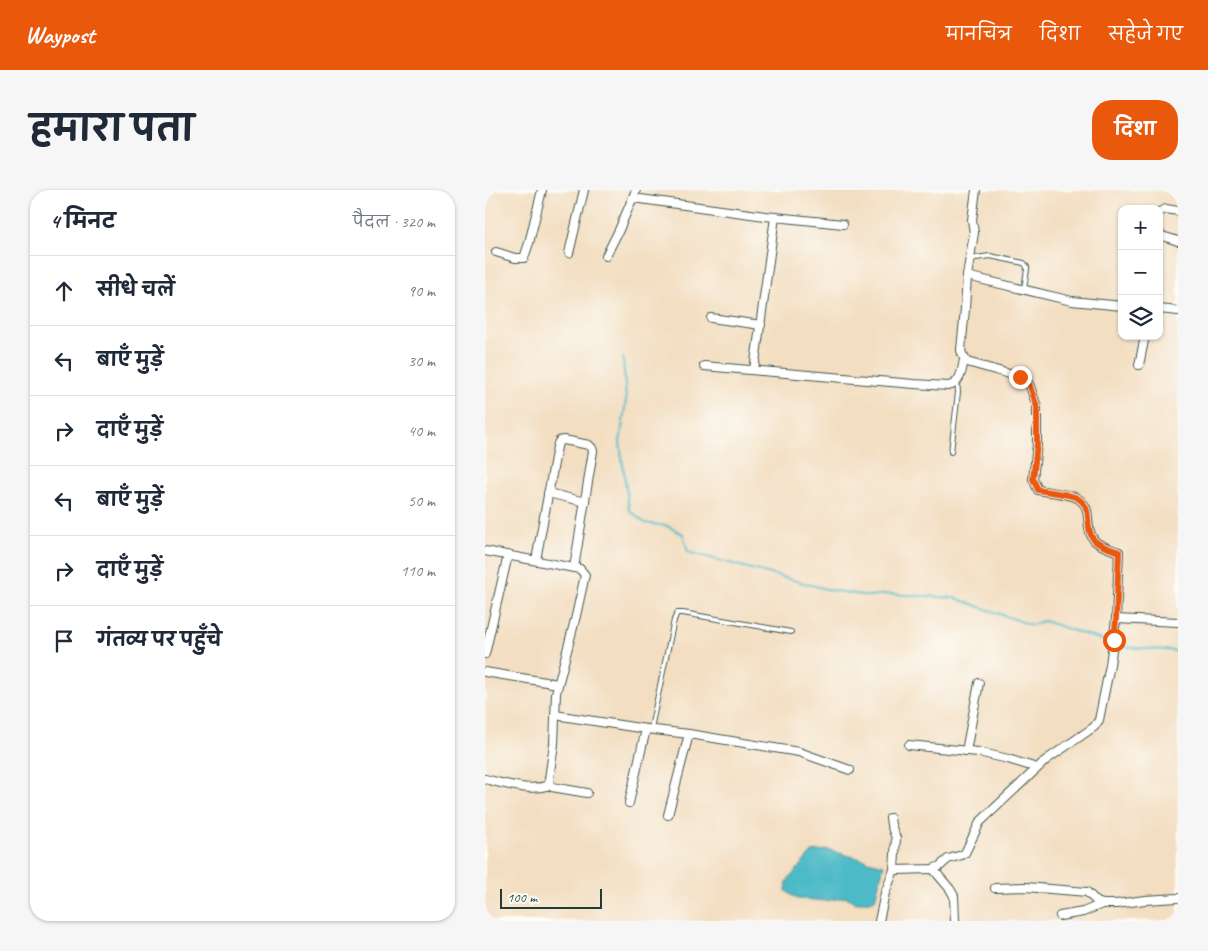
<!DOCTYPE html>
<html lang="hi">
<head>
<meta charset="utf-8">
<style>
	:root { --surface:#fff; --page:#f6f6f7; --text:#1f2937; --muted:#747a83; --line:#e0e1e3; --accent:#ea580c }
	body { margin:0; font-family:Caveat,"Playpen Sans Deva",sans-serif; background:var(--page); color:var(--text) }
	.controls { position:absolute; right:15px; top:15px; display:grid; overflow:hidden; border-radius:10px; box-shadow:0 1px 4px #0004 }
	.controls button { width:45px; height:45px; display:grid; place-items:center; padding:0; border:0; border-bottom:1px solid var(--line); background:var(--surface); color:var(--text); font:25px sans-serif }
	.scale { position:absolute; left:15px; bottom:12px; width:102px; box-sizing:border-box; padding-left:5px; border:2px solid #1f3d34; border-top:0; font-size:14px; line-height:18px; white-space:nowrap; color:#1f3d34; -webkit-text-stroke:4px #fdfcf7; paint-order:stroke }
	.stop { position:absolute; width:15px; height:15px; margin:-11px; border:4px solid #ea580c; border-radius:50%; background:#fff }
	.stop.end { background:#ea580c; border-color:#fff; box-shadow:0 1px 5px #0008 }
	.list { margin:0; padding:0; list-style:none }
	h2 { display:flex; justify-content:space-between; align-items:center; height:65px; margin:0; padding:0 20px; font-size:21px }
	h2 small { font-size:16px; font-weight:400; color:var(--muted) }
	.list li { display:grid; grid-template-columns:32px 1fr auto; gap:15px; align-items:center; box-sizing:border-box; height:70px; padding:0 20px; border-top:1px solid var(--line) }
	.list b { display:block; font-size:19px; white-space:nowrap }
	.list em { font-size:16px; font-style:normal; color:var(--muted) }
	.icon { flex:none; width:28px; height:28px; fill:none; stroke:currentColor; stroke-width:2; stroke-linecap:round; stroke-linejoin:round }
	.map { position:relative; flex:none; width:693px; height:731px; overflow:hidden; border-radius:20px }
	header { display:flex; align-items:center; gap:30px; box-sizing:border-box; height:70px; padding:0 25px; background:var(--accent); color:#fff }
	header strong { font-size:24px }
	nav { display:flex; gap:28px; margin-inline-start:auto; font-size:18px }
	.intro { display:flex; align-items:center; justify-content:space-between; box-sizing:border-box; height:120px; padding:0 30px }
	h1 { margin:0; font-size:35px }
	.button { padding:12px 22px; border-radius:20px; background:var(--accent); color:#fff; font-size:18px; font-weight:700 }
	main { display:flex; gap:30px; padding:0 30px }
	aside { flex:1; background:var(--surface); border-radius:20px; box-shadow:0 1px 4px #0004 }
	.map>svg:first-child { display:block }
	.water { fill:#4dbac7; stroke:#367c7e }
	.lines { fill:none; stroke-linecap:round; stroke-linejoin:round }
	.stream { stroke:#4dbac7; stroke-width:2 }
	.lane-casing { stroke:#3f5549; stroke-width:6 }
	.street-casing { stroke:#3f5549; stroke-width:10 }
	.lane { stroke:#fff; stroke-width:4 }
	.street { stroke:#fff; stroke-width:8 }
	.route { stroke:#ea580c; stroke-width:6 }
</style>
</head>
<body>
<header>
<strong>Waypost</strong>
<nav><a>मानचित्र</a><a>दिशा</a><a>सहेजे गए</a></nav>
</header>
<div class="intro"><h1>हमारा पता</h1><a class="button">दिशा</a></div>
<main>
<aside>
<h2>4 मिनट<small>पैदल · 320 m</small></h2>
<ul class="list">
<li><svg class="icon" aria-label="ahead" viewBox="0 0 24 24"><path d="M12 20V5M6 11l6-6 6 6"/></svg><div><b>सीधे चलें</b></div><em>90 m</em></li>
<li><svg class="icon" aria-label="left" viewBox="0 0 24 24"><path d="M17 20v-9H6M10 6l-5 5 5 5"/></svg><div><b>बाएँ मुड़ें</b></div><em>30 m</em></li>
<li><svg class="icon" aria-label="right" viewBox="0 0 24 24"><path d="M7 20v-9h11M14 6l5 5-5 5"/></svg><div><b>दाएँ मुड़ें</b></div><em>40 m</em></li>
<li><svg class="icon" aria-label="left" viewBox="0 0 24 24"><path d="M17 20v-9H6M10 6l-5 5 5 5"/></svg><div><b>बाएँ मुड़ें</b></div><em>50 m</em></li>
<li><svg class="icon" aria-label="right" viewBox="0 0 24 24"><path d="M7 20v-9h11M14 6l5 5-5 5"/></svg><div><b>दाएँ मुड़ें</b></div><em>110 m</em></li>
<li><svg class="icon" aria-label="arrive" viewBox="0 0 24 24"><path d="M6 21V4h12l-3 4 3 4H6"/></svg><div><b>गंतव्य पर पहुँचे</b></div></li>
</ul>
</aside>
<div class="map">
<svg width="693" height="731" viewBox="0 0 693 731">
	<rect width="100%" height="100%" fill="#fdfcf7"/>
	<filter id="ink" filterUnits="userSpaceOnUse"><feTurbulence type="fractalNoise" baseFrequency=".02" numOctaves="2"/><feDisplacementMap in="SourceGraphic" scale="10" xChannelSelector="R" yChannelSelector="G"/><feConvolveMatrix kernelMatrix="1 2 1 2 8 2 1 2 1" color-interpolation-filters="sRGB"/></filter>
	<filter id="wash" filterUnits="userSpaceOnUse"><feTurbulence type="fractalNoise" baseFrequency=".0096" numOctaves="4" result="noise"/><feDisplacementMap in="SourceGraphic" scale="20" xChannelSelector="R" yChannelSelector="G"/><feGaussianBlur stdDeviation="1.12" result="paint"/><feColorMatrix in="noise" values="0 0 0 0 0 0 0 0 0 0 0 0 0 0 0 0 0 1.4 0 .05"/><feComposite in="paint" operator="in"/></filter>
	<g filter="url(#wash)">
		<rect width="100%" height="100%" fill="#f3dec1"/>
		<!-- water -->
		<polygon class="water" points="343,660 399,675 390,710 370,713 362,707 341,711 312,709 301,701 302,691 327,662"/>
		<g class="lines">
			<!-- stream -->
			<g class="stream">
				<polyline points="138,168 141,210 135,253 144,320 160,333 182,336 198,344 203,362 345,400 383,406 405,404 470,408 546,435 559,431 626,453"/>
				<polyline points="631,454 638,457 693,461"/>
			</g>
		</g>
	</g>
	<g filter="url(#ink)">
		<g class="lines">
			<!-- lane casing -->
			<g class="lane-casing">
				<g id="lane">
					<polyline points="484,69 505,66 539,73 542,77 542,79 539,99"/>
					<polyline points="466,262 473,202 472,192"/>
					<polyline points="166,538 189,430 192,423 198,423 306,442"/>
				</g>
			</g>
			<!-- street casing -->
			<g class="street-casing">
				<g id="street">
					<path d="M491 0 487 30 489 43 482 86 480 119 476 160 477 164 482 172 535 187 541 190 545 196 552 217V254L548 289 553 300C563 302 584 304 592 308 610 318 598 337 609 350 614 356 626 359 634 362L631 429 693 432"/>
					<polyline points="148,8 280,26 358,34"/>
					<polyline points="674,22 681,19 693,21"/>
					<polyline points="674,45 693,51"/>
					<polyline points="11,62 30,68 39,68 44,53 57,0"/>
					<polyline points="84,63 99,0"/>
					<polyline points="121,66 134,40 151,0"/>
					<polyline points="482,86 587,111 637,116"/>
					<polyline points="674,119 693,121"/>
					<polyline points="226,128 276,135"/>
					<polyline points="654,175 660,146"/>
					<path d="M219 176 429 194 463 196C476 194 477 180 479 169"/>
					<polyline points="269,180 290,27"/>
					<polyline points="63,303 100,312"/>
					<polyline points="0,361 89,378 95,379 100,385 91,426 71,503 69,554 64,589 65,595 67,597 102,603"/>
					<path d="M51 370 72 257C73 252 74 250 79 250L104 255 107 258 108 261 89 378"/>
					<polyline points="0,464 23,365"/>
					<polyline points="0,482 73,494"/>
					<polyline points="70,525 161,539 204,544 314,562 365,580"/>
					<polyline points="424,555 493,562 523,569 552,578"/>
					<polyline points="481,561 494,493"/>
					<path d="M0 589C21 594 44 602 65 595"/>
					<polyline points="144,613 161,539"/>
					<polyline points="183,625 204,544"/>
					<polyline points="405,628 406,635 411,648 409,680"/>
					<polyline points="448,679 465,699 469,706 470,731"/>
					<polyline points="510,698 541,697 602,702 612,712 617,714 631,714 660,710 693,708"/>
					<polyline points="575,726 598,722 617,714"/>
					<polyline points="394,731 400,703 409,680 448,679 455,676 463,669 477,665 480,663 495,632 561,570 609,537 614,530 625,475 631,429"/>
				</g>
			</g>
			<!-- lane -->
			<use href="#lane" class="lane"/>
			<!-- street -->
			<use href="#street" class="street"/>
		</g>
	</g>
	<g class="lines" filter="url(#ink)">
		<!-- route -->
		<path class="route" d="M535 187 541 190 545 196 552 217V254L548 289 553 300C563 302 584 304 592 308 610 318 598 337 609 350 614 356 626 359 634 362L631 429 629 450"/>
	</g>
</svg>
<div class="controls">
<button>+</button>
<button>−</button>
<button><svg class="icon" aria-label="layers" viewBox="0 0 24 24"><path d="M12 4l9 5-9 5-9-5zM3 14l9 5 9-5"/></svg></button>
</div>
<div class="scale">100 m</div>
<div class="stop" style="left:629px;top:450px"></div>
<div class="stop end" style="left:535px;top:187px"></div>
</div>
</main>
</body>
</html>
